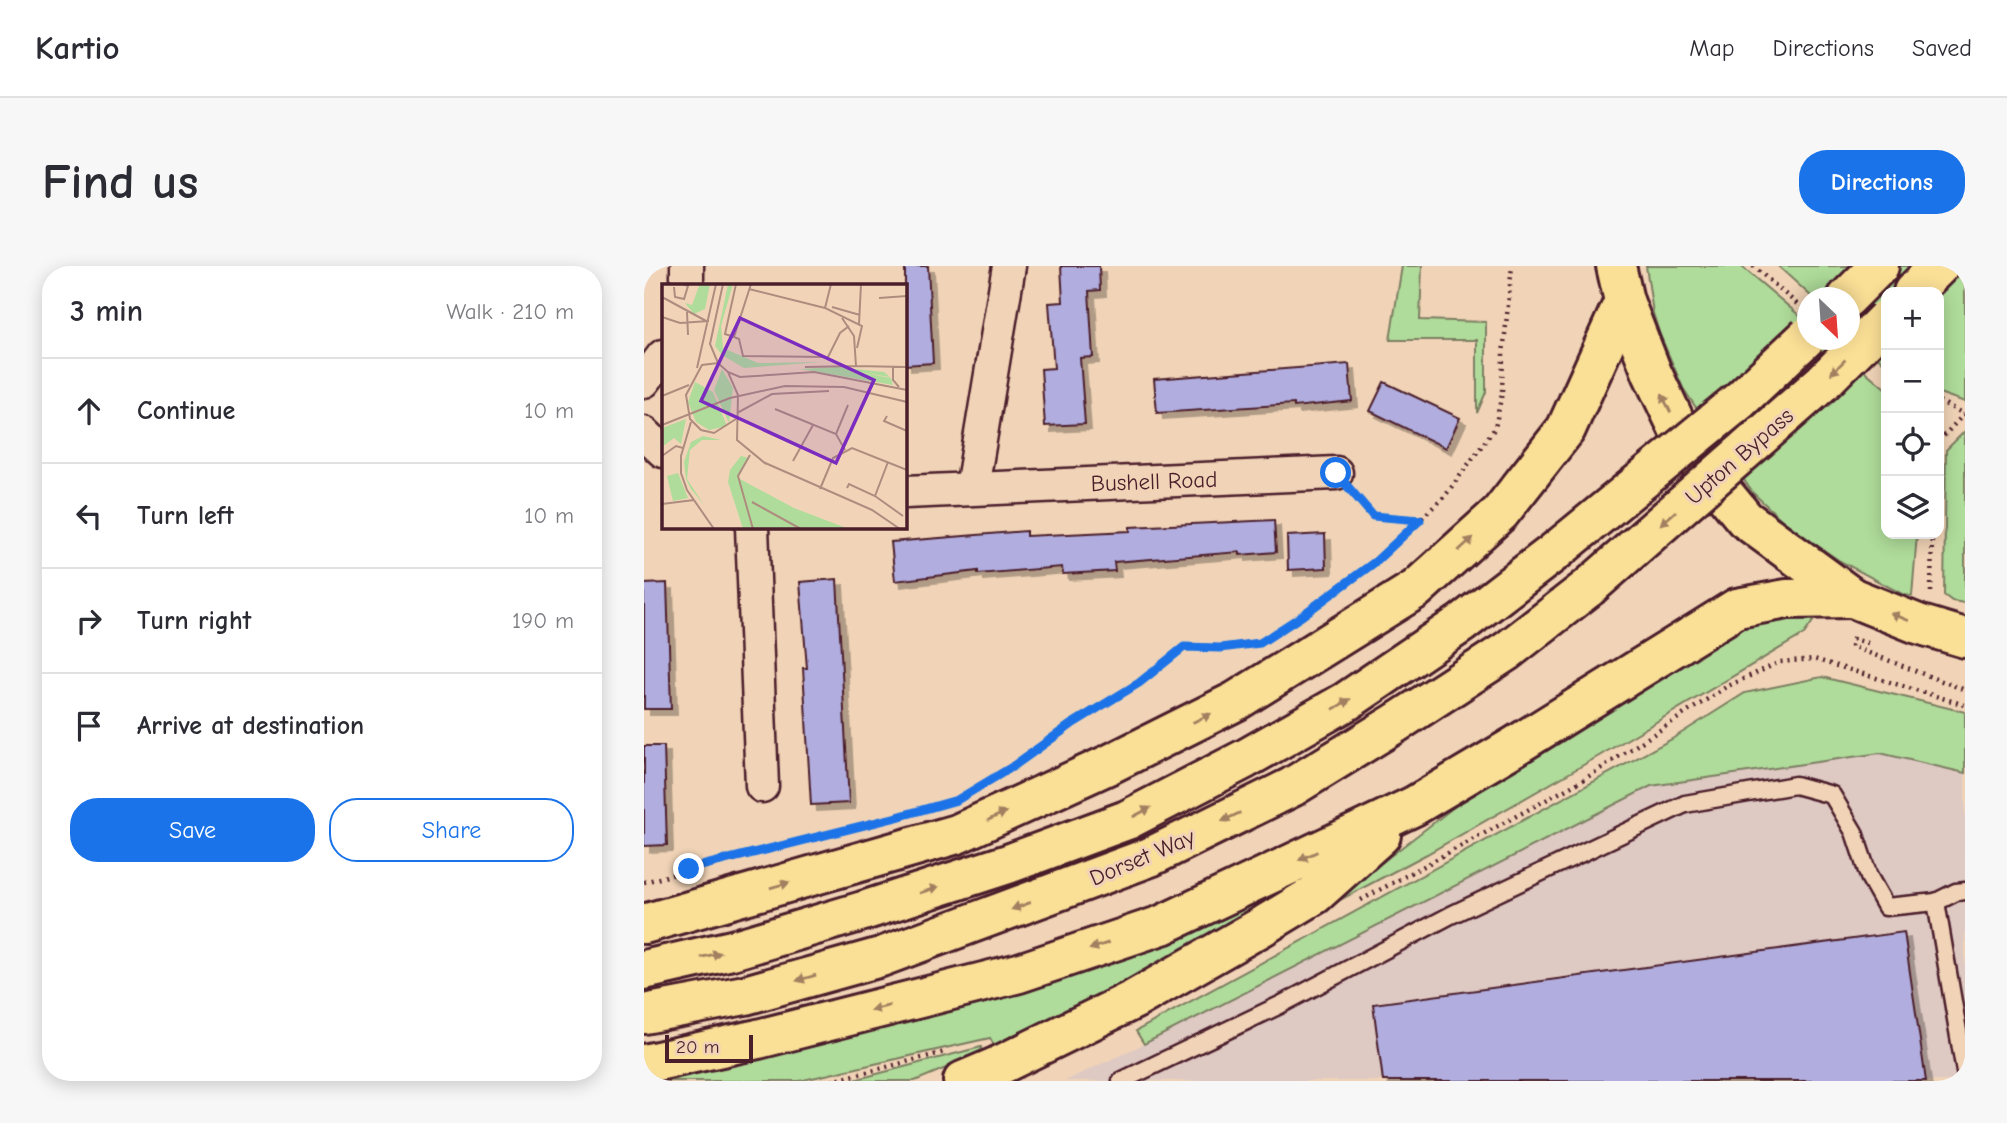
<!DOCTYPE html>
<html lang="en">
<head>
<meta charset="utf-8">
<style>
	:root { --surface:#fff; --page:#f7f7f7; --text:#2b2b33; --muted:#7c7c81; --line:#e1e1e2; --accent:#1a73e8 }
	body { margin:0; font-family:"Comic Neue",sans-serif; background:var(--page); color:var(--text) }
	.controls { position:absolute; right:21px; top:21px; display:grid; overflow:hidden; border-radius:14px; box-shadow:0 4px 18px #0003 }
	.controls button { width:63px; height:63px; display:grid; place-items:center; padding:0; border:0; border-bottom:2px solid var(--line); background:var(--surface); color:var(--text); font:35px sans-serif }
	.compass { position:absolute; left:1153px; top:21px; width:63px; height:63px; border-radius:50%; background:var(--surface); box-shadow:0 4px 18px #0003; rotate:155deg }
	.scale { position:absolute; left:21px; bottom:18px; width:88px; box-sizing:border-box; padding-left:7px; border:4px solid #4a1f2b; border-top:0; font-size:19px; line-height:24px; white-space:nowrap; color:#4a1f2b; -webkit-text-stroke:5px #f1d4b7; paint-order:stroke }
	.stop { position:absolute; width:21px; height:21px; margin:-16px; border:5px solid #1a73e8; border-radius:50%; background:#fff }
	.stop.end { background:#1a73e8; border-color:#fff; box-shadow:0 2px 7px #0008 }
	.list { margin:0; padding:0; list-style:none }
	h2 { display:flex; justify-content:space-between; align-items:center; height:91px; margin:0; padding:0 28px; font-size:30px }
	h2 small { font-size:23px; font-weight:400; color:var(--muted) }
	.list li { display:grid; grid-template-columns:46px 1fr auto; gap:21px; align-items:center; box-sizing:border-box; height:105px; padding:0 28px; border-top:2px solid var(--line) }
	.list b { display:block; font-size:26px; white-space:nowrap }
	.list em { font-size:23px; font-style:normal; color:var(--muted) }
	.actions { display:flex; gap:14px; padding:21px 28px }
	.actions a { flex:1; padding:16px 0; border:2px solid var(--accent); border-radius:28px; text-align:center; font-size:24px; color:var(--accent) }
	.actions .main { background:var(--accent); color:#fff }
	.icon { flex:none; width:38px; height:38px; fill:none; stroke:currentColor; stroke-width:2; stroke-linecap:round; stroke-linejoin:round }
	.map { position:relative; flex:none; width:1321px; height:815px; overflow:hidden; border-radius:28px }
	header { display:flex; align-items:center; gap:42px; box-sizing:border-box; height:98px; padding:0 35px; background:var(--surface); border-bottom:2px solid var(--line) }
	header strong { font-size:33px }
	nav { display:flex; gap:38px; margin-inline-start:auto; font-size:24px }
	.intro { display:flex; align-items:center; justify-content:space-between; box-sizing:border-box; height:168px; padding:0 42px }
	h1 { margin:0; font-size:49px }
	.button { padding:18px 32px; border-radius:28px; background:var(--accent); color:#fff; font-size:24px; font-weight:700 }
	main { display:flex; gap:42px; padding:0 42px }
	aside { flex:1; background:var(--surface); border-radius:28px; box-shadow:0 4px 18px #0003 }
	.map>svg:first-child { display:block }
	.built { fill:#dec9c3 }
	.green { fill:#afdc9a; stroke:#7c7e62; stroke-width:2 }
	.building { fill:#b1aedf; stroke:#4a1f2b; stroke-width:2; filter:url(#shadow) }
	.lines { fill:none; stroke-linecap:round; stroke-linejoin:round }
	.service-casing { stroke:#4a1f2b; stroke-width:21 }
	.minor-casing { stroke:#4a1f2b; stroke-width:37 }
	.trunk-casing { stroke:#4a1f2b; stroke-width:44 }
	.path { stroke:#4a1f2b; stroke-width:4.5; stroke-dasharray:2 5; stroke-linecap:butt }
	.service { stroke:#f1d4b7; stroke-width:16 }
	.minor { stroke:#f1d4b7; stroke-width:32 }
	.trunk { stroke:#fadf96; stroke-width:38 }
	.trunk-bridge-casing { stroke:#4a1f2b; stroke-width:44; stroke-linecap:butt }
	.trunk-bridge { stroke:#fadf96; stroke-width:38 }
	.oneway { fill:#a27f60 }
	.route { stroke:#1a73e8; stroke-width:9 }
	.labels { text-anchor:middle; stroke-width:6; stroke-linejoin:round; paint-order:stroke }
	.street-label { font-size:23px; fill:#4a1f2b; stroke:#f1d4b7 }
	.inset-road { fill:none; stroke:#ae8c7f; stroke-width:2 }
	.view { fill:#7b2cbf; fill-opacity:0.15; stroke:#7b2cbf; stroke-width:3.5 }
	.inset-edge { fill:none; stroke:#4a1f2b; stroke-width:3.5 }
</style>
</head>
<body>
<header>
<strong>Kartio</strong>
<nav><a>Map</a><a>Directions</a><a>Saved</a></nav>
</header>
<div class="intro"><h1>Find us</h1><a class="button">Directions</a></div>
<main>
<aside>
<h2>3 min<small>Walk · 210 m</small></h2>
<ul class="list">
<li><svg class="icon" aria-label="ahead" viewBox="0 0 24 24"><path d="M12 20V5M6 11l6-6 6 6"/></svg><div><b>Continue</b></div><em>10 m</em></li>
<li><svg class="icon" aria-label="left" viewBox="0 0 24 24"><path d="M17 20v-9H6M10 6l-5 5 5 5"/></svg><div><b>Turn left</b></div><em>10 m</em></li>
<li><svg class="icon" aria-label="right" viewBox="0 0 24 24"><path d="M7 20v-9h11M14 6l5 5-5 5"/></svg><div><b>Turn right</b></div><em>190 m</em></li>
<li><svg class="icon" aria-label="arrive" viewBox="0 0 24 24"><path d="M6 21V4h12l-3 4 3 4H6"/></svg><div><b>Arrive at destination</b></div></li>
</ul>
<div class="actions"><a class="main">Save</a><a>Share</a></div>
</aside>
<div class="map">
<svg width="1321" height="815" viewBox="0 0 1321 815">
	<defs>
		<filter id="shadow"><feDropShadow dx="6" dy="6" stdDeviation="0" flood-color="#0004"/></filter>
	</defs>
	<rect width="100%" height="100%" fill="#f1d4b7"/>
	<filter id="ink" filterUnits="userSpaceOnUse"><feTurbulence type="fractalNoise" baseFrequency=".0143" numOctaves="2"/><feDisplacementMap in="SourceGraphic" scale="14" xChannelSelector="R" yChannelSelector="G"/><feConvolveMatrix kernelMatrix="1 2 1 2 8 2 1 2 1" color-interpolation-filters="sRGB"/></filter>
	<g filter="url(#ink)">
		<!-- built -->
		<polygon class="built" points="1236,487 1321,507 1321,815 421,815 500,778 1007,520"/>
		<!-- green -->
		<g class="green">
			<polygon points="758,0 778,0 776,54 842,56 842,126 833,147 833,74 746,74"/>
			<polygon points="1002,0 1097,0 1163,56 1164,74 1184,74 1242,123 1242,268 1273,268 1268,330 1260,329 1196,295 1161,271 1137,253 1108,226 1039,122 1016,69 1009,47"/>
			<polygon points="1134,0 1321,0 1321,136 1295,127 1295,26 1242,26 1242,99 1206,65 1206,32 1168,31"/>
			<polygon points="1321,165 1321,337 1308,335 1300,329 1302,184"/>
			<polygon points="1175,347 1160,368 955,490 783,588 675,645 827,528 1111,349"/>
			<polygon points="1178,411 1321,446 1321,507 1236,487 1007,520 500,778 492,765 1028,473 1101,427"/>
			<polygon points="645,625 561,681 352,783 346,772 155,815 0,815 495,684"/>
			<polygon points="337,781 338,787 271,815 206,815"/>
		</g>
		<!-- building -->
		<g class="building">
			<polygon points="261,0 284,0 289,97 261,99"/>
			<polygon points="417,0 455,0 456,24 445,25 449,91 436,92 441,158 401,160 397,103 410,102 405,37 419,36"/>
			<polygon points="705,98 708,135 650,141 650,138 513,147 510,113"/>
			<polygon points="740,116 816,152 802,182 726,145"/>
			<polygon points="630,254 632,286 596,289 596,286 470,296 471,305 419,308 418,301 334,308 334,305 251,315 247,276 382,265 382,270 486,265 486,261"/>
			<polygon points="681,268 682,302 644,304 643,270"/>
			<polygon points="193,313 205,537 167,539 159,402 163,402 156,316"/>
			<polygon points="23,317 27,443 0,443 0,318"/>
			<polygon points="0,480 20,480 23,579 0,580"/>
			<polygon points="1260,666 1282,815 739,815 729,738"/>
		</g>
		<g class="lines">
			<!-- service casing -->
			<g class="service-casing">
				<g id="service">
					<polyline points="1292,636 1312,626 1321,625"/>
					<polyline points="477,815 636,739 807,649 1041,538 1151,519 1188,529 1210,566 1225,611 1242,641 1292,636 1321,806"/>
				</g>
			</g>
			<!-- minor casing -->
			<g class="minor-casing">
				<g id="minor">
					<polyline points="43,19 43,0"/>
					<polyline points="0,115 19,90"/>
					<polyline points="0,167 19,185"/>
					<polyline points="328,222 365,0"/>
					<polyline points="261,226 692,207"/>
					<polyline points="108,261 118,520"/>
				</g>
			</g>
			<!-- trunk casing -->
			<g class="trunk-casing">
				<g id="trunk">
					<polyline points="972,0 980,35 1008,107 1045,185 1101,253 1209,332 1274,358 1321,372"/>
					<polyline points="1269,26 1295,0"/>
					<polyline points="1203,32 1235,0"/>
					<polyline points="0,658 313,568 466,498 592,435 772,323 856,247 922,163 980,35"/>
					<polyline points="0,704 88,684 219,645 364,598 483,554 601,493 703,435 818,357 913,284"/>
					<polyline points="0,748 101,729 237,691 506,591 648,521 752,457 863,385 944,322"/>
					<polyline points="0,798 114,773 375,707 518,659 770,540 871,480 1093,342 1143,333 1209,332"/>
					<polyline points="319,815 352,801 491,733 617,661 670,629 737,569"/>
				</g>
			</g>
			<!-- path -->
			<g class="path">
				<polyline points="1109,0 1153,38"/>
				<polyline points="1295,135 1320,148"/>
				<polyline points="1295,175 1320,148"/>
				<polyline points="710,229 728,250 775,254"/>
				<polyline points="1287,326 1288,268"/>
				<polyline points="1224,377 1209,373 1207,380 1321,424"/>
				<polyline points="351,511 428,458 495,417 540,381 576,381 616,377 656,351 731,296 801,230 851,162 858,127 859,88 868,0"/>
				<polyline points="0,616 155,576"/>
				<polyline points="717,634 939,514 1082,421 1136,396 1170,393 1321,439"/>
				<polyline points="188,815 301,786"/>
			</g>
			<!-- service -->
			<use href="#service" class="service"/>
			<!-- minor -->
			<use href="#minor" class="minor"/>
			<!-- trunk -->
			<use href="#trunk" class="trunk"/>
			<!-- trunk-bridge casing -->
			<g class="trunk-bridge-casing">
				<g id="trunk-bridge">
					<polyline points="913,284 1096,134 1164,70"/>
					<polyline points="944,322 1179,116 1242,53"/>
				</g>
			</g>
			<!-- trunk-bridge -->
			<use href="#trunk-bridge" class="trunk-bridge"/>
		</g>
		<!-- one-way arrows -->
		<defs><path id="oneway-solid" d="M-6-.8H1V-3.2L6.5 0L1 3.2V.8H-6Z" transform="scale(1.75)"/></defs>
		<g class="oneway">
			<use href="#oneway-solid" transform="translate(1194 101) rotate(135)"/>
			<use href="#oneway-solid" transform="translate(1022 137) rotate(-116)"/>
			<use href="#oneway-solid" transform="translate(1024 252) rotate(139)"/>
			<use href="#oneway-solid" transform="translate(822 278) rotate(-42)"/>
			<use href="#oneway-solid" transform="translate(1256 351) rotate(-158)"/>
			<use href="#oneway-solid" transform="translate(698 438) rotate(-31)"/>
			<use href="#oneway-solid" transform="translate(558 452) rotate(-26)"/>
			<use href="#oneway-solid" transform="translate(498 546) rotate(-28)"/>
			<use href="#oneway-solid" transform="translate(353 550) rotate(-25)"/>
			<use href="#oneway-solid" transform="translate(587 551) rotate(154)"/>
			<use href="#oneway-solid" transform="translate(664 590) rotate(155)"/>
			<use href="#oneway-solid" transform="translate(136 619) rotate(-16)"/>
			<use href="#oneway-solid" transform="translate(285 624) rotate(-18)"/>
			<use href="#oneway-solid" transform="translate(377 640) rotate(160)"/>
			<use href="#oneway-solid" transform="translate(455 680) rotate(161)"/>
			<use href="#oneway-solid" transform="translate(67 689) rotate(-13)"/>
			<use href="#oneway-solid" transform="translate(162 712) rotate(164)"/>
			<use href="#oneway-solid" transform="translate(236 742) rotate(166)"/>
		</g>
	</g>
	<g class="lines" filter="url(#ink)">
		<!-- route -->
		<polyline class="route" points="45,603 253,551 313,534 368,501 428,458 495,417 540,381 576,382 616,377 656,351 731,296 776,254 729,250 692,207"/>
	</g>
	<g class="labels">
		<!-- street labels -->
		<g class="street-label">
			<text transform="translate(1095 190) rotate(-41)" y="8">Upton Bypass</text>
			<text transform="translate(510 215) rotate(-2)" y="8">Bushell Road</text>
			<text transform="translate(498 591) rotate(-23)" y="8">Dorset Way</text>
		</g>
	</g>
	<!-- overview -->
	<g transform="translate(18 18)">
		<rect width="245" height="245" fill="#f1d4b7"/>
		<path d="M33 0H48L43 25 32 30 23 19 30 21 37 2ZM66 0H71L59 42 61 64 96 79 160 78 82 84 60 71 53 62ZM175 83 222 88 228 93 184 86 229 94 231 101 138 85ZM60 85 71 104 67 139 52 106ZM33 98 51 108 65 142 47 146 34 138 26 118ZM24 135 19 160 12 154 0 163V144ZM41 152 59 156H40L28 166 25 195 42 221 29 205 24 195 22 178 29 158ZM79 172 87 174 76 194 132 224 187 245H81L66 198 68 186ZM16 189 26 214 11 217 5 192Z" fill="#afdc9a"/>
		<path class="inset-road" d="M89 0 72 53 77 55 81 72 166 73 178 49 187 42M169 0 163 24 200 42 195 64M12 3 13 13 22 15 26 2 21 0M87 5 163 24M0 13 46 38M217 14 245 12M170 23 198 31M25 28 26 51M0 33 18 39 47 37M180 34 192 52 194 82 245 83M197 40 199 0M72 53 63 50 74 0M56 79 48 60 61 0M143 83 194 82M231 83V96L237 103M35 84 54 0M66 88 78 93 152 88 245 106M0 112 27 101M113 125 174 150 183 166M75 129 110 110 167 107M225 132 222 137 245 147M74 135 52 149 39 146 28 135 24 111 40 81 56 79 66 88 76 111 75 156 104 180M29 138 19 172V189L25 206 52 245M0 141 68 114 123 102 182 103 245 118M174 150 186 121M88 171 76 192 91 245M0 172 14 162 21 164M131 177 151 141M101 178 210 226 238 245M185 204 187 200 213 212 241 232M158 205 171 174 190 164 245 186M213 212 226 178M90 218 139 245M0 220 32 216"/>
		<path class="view" d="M78 34 212 96 174 179 39 117Z"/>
		<rect width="245" height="245" class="inset-edge"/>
	</g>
</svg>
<div class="controls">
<button>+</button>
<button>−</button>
<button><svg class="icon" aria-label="locate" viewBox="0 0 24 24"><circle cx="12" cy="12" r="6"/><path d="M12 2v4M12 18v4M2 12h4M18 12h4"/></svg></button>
<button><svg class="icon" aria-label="layers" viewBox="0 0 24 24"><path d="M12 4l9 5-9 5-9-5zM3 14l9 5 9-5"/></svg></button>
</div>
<svg class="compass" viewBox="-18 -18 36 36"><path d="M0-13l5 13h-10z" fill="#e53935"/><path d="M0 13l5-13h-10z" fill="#7c7c81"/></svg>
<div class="scale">20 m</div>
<div class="stop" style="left:692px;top:207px"></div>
<div class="stop end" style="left:45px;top:603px"></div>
</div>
</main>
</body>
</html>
